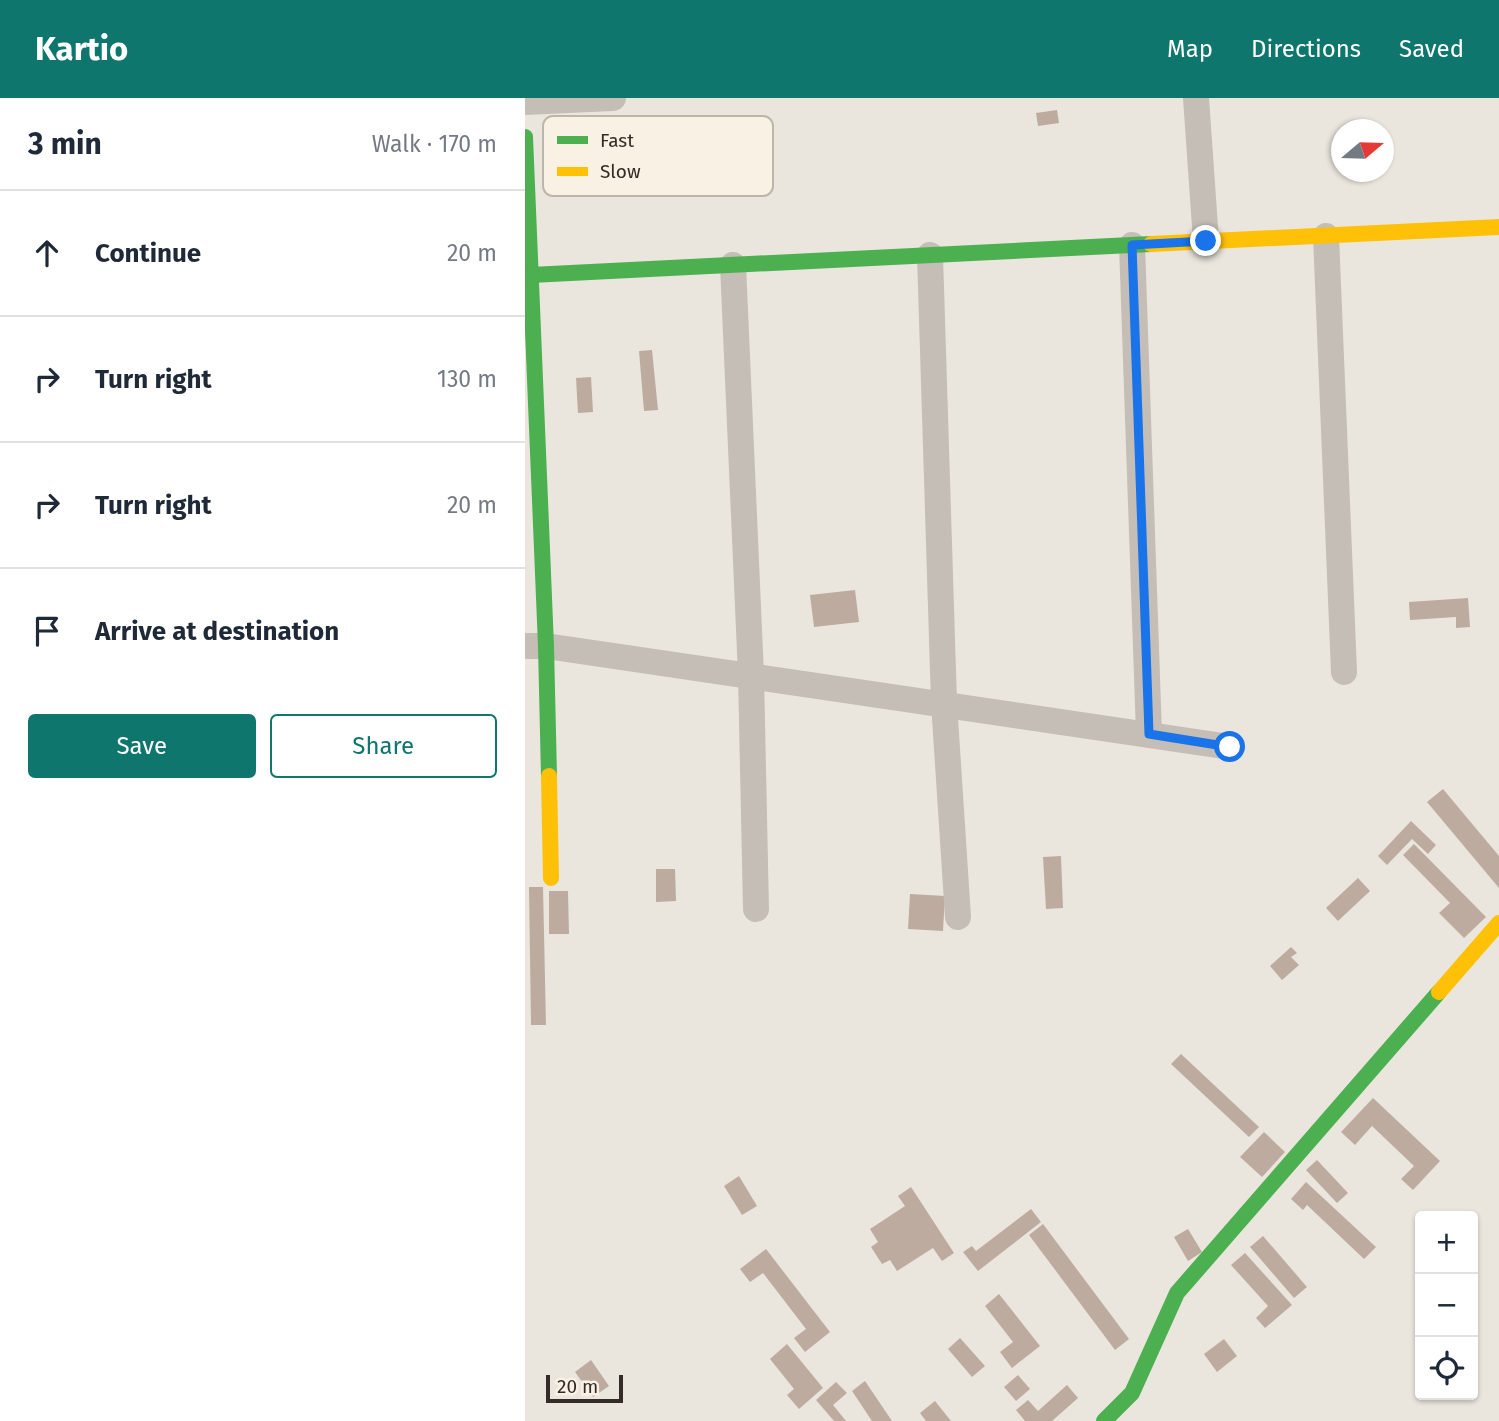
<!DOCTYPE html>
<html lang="en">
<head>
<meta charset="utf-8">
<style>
	:root { --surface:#fff; --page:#f6f6f7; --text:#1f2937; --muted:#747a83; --line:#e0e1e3; --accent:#0f766e }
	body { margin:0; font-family:"Fira Sans",sans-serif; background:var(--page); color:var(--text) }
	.controls { position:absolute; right:21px; bottom:21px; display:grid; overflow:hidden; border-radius:7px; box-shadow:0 2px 5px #0004 }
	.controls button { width:63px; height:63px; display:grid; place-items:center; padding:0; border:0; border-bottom:2px solid var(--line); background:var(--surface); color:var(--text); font:35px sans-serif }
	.compass { position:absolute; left:806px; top:21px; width:63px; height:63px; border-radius:50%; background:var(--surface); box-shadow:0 2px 5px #0004; rotate:71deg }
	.scale { position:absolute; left:21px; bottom:18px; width:77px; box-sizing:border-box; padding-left:7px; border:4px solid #342b26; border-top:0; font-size:19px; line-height:24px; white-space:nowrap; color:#342b26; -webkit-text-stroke:5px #f8f1e4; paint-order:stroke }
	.stop { position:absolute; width:21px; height:21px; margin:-16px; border:5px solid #1a73e8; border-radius:50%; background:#fff }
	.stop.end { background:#1a73e8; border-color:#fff; box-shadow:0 2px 7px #0008 }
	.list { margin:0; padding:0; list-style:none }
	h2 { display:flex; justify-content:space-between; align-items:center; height:91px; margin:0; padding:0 28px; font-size:30px }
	h2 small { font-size:23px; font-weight:400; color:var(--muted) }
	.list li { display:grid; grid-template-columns:46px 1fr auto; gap:21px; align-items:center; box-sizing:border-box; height:126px; padding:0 28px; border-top:2px solid var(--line) }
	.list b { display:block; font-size:26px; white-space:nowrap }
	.list em { font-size:23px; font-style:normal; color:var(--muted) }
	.actions { display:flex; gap:14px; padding:21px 28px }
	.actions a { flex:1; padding:16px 0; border:2px solid var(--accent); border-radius:7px; text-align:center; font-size:24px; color:var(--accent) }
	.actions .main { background:var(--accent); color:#fff }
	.icon { flex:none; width:38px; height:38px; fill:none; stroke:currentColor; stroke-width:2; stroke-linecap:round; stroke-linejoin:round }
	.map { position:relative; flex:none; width:974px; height:1323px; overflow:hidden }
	header { display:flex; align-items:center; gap:42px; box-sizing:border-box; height:98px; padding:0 35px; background:var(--accent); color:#fff }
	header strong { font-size:33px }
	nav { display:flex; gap:38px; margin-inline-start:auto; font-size:24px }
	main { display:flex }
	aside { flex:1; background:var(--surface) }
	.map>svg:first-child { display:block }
	.building { fill:#beaba0 }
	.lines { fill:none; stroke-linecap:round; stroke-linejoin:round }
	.street { stroke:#c4beb7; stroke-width:26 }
	.fast { stroke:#4caf50; stroke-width:16 }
	.slow { stroke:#ffc107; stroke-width:16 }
	.route { stroke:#1a73e8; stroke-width:9 }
	.key { fill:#f8f1e4; stroke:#bdb6ab; stroke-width:2 }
	.key-label { font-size:19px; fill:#342b26 }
</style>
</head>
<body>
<header>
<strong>Kartio</strong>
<nav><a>Map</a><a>Directions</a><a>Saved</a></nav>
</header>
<main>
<aside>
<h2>3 min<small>Walk · 170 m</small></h2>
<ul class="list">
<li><svg class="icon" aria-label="ahead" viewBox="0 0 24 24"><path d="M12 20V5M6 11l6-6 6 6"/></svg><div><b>Continue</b></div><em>20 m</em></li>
<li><svg class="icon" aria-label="right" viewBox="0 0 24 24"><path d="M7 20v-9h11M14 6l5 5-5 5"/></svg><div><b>Turn right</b></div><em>130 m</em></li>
<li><svg class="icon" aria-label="right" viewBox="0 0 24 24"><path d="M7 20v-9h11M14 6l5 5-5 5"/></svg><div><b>Turn right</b></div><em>20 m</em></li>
<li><svg class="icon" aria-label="arrive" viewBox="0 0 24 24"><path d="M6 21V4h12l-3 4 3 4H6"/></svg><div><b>Arrive at destination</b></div></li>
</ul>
<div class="actions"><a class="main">Save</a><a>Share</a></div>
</aside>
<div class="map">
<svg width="974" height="1323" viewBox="0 0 974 1323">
	<rect width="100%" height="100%" fill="#eae6de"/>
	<!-- building -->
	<g class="building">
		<polygon points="532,12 534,25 513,28 511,15"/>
		<polygon points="127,252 133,312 119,313 114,253"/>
		<polygon points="66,279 68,314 53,315 51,280"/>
		<polygon points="330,492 334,524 289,529 285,497"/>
		<polygon points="943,500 945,529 931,530 931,519 885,522 884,504"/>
		<polygon points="918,691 974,758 974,790 902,704"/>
		<polygon points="886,723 911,747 903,756 887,741 862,767 853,758"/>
		<polygon points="889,746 961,819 939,840 914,815 925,805 878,757"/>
		<polygon points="536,758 538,810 521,811 518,759"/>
		<polygon points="131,771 150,771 151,803 131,804"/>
		<polygon points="833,780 845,793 813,823 801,810"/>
		<polygon points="4,789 18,789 21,927 6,927"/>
		<polygon points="24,793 43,793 44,836 24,836"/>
		<polygon points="385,796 420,798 418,833 383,831"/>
		<polygon points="766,849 772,855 766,859 774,867 757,882 745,868"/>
		<polygon points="656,956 734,1029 724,1039 646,966"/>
		<polygon points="848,1000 915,1063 888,1092 876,1081 889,1068 847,1028 830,1047 816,1034"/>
		<polygon points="739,1034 760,1054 737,1079 715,1059"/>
		<polygon points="792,1062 823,1095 812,1105 781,1072"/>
		<polygon points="214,1078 232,1108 217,1117 199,1088"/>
		<polygon points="781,1084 851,1149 839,1161 782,1107 778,1112 766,1101"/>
		<polygon points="386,1089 429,1155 417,1163 408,1150 372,1173 365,1162 357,1166 346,1149 353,1144 345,1131 380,1108 373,1098"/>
		<polygon points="506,1111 516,1124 453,1173 438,1154 447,1148 451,1153"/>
		<polygon points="518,1126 604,1241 590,1252 504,1137"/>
		<polygon points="663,1131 677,1154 663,1163 649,1139"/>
		<polygon points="738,1138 782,1189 769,1200 725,1149"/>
		<polygon points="241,1151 305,1234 280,1254 269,1240 281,1231 238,1175 225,1184 215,1171"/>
		<polygon points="720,1155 767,1207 740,1230 731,1220 743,1208 706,1167"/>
		<polygon points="474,1196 515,1248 487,1270 475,1254 488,1244 460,1208"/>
		<polygon points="435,1240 460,1268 447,1279 423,1251"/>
		<polygon points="699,1241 712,1258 692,1274 679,1256"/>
		<polygon points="262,1246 298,1290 274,1311 262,1297 269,1291 245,1261"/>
		<polygon points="66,1262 84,1288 68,1299 50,1274"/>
		<polygon points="493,1277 505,1291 491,1303 479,1289"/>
		<polygon points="340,1283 367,1323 347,1323 327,1293"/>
		<polygon points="311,1284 322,1295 308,1307 321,1323 309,1323 291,1302"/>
		<polygon points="542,1287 553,1300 527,1323 500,1323 491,1312 503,1302 513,1313"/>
		<polygon points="410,1303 426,1323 401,1323 395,1315"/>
	</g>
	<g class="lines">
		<!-- street -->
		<g class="street">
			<polyline points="671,0 681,143"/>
			<polyline points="0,4 88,0"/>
			<polyline points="801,138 819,574"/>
			<polyline points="607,147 624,636"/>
			<polyline points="405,157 419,605 433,819"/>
			<polyline points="208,167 226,577 231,811"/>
			<polyline points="0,548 21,548 705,649"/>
		</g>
		<!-- fast -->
		<g class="fast">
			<polyline points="0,39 21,548 24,678"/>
			<polyline points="6,177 626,146"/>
			<polyline points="579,1323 607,1295 652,1195 914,894"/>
		</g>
		<!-- slow -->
		<g class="slow">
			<polyline points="626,146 974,129"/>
			<polyline points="24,678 26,780"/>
			<polyline points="914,894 974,825"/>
		</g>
	</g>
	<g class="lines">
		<!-- route -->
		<polyline class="route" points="681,143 607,147 624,636 705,649"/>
	</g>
	<!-- legend -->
	<rect x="18" y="18" width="230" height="80" rx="10" class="key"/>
	<rect x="32" y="38" width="31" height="8" fill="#4caf50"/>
	<rect x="32" y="69" width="31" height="9" fill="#ffc107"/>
	<g class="key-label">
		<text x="75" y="49">Fast</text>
		<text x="75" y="80">Slow</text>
	</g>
</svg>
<div class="controls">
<button>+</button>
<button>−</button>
<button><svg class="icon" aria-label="locate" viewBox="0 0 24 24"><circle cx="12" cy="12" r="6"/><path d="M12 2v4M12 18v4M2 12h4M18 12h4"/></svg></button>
</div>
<svg class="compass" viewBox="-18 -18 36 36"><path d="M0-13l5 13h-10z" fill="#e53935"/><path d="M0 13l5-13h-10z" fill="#747a83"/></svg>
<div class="scale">20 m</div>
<div class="stop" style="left:705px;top:649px"></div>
<div class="stop end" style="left:681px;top:143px"></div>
</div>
</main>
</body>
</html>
